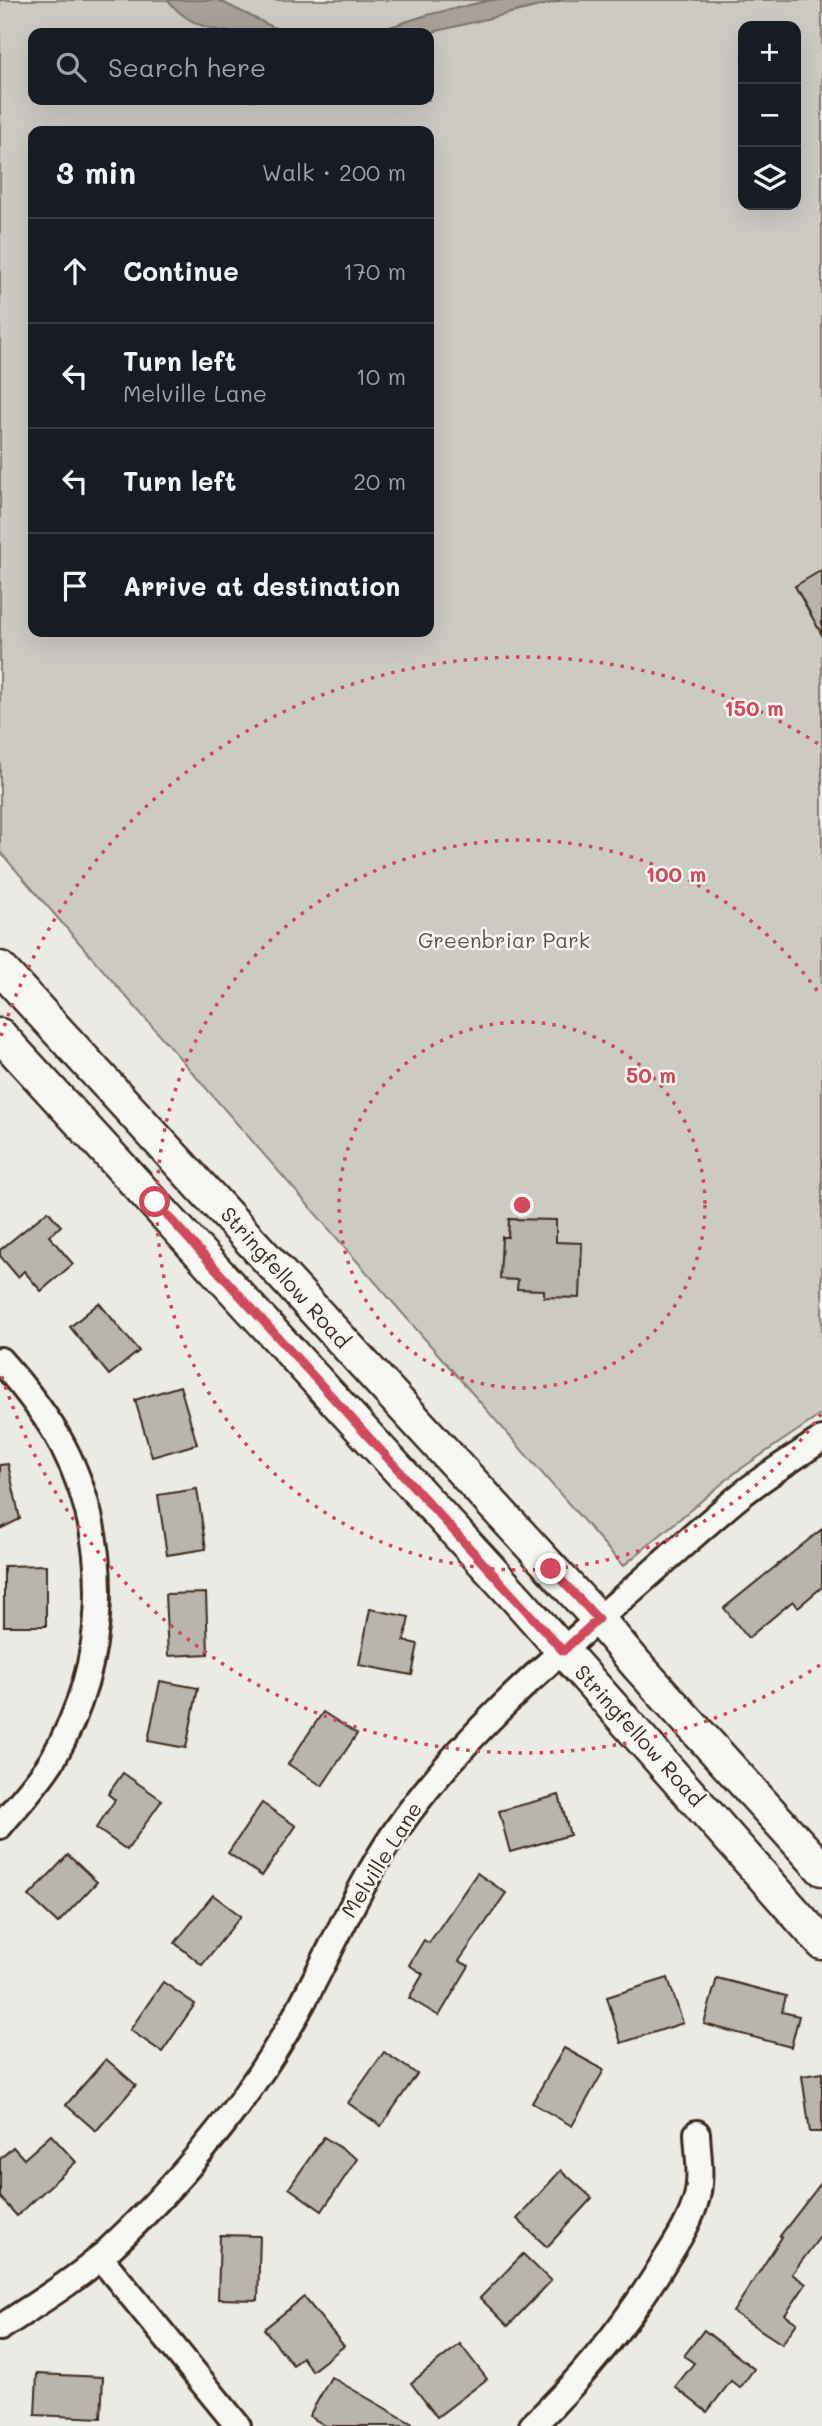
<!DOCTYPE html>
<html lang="en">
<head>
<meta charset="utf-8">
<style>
	:root { --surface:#171b24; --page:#242831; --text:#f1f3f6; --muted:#9ea1a6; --line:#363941 }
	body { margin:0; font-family:Mali,sans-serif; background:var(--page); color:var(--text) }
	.controls { position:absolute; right:21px; top:21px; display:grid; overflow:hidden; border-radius:14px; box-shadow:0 7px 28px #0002 }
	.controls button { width:63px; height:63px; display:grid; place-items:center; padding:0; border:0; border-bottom:2px solid var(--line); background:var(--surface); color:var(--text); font:35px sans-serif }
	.stop { position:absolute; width:21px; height:21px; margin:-16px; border:5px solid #d1495b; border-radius:50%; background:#fff }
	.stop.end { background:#d1495b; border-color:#fff; box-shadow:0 2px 7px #0008 }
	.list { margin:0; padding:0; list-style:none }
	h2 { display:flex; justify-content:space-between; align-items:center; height:91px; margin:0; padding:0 28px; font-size:30px }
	h2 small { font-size:23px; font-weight:400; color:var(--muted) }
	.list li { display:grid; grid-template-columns:46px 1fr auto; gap:21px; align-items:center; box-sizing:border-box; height:105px; padding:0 28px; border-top:2px solid var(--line) }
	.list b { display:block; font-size:26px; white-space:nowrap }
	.list p { margin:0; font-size:23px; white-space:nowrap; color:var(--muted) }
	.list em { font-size:23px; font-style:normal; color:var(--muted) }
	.icon { flex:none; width:38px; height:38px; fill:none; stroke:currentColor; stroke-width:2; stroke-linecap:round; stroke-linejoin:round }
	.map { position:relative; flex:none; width:822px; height:2426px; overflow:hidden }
	.search { position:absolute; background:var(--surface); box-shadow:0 7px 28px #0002; left:28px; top:28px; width:406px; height:77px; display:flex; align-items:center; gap:18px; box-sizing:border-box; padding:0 24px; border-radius:14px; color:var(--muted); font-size:26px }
	.panel { position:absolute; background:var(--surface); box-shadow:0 7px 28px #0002; left:28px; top:126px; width:406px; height:511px; border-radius:14px }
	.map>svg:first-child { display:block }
	.green { fill:#cdcac4; stroke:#847a71; stroke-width:2; fill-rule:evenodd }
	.water { fill:#a8a198; stroke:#7c7167; stroke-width:2 }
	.building { fill:#bab4ae; stroke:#3b2a1e; stroke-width:2 }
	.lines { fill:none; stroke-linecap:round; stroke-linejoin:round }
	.minor-casing { stroke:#3b2a1e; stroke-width:30 }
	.major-casing { stroke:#3b2a1e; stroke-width:37 }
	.minor { stroke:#f6f6f2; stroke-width:24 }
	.major { stroke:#f6f6f2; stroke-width:32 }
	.route { stroke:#d1495b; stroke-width:9 }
	.ring { fill:none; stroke:#d1495b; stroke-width:3.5; stroke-dasharray:3.5 7 }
	.labels { text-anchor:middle; stroke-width:5; stroke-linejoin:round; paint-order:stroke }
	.park-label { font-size:21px; fill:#605248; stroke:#f6f6f2 }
	.street-label { font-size:21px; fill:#3b2a1e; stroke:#f6f6f2 }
	.centre { fill:#d1495b; stroke:#f6f6f2; stroke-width:3.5 }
	.ring-label { font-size:21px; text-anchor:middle; font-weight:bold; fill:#d1495b; stroke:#f6f6f2; stroke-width:5; stroke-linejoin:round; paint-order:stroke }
</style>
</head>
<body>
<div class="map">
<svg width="822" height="2426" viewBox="0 0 822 2426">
	<rect width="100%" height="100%" fill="#ebeae5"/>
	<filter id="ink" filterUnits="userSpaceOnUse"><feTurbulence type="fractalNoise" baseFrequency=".0143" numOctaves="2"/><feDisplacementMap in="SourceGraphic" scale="14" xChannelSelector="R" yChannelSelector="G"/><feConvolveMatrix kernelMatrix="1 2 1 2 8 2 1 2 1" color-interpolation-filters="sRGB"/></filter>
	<g filter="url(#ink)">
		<!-- green -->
		<path class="green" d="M0 0H822V1414L736 1472 623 1566 0 852ZM743 26H796V205H743ZM33 33H429V100H33ZM33 131H429V632H33Z"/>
		<!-- water -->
		<g class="water">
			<path d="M168 0H218L285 33C243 33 196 38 168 0Z"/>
			<polygon points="491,0 564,0 429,33 371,33 427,15"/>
		</g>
		<!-- building -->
		<g class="building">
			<polygon points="822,570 822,635 795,586"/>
			<polygon points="48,1211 61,1226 49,1236 73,1264 41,1291 24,1271 18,1277 0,1256 0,1250"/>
			<polygon points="509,1219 556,1220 556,1242 582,1243 580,1298 544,1297 544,1290 517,1289 518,1280 500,1279 502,1237 508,1237"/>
			<polygon points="99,1303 139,1351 109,1375 70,1327"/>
			<polygon points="180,1386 197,1444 152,1457 135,1400"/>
			<polygon points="8,1464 20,1519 0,1529 0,1465"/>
			<polygon points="197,1489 206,1549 167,1555 158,1495"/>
			<polygon points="822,1529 822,1587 798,1607 793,1601 748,1638 724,1608"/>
			<polygon points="46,1565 46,1626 4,1626 4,1566"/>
			<polygon points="206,1593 208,1654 168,1656 165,1594"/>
			<polygon points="370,1609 409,1617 404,1641 418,1644 412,1675 359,1665"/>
			<polygon points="160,1681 198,1688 186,1748 148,1741"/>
			<polygon points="323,1712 357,1734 322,1786 288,1764"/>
			<polygon points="123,1773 162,1800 127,1850 96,1828 115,1800 108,1794"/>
			<polygon points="559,1795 570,1835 510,1852 499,1811"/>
			<polygon points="262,1803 296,1826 262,1876 228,1853"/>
			<polygon points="68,1855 97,1882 58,1923 29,1896"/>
			<polygon points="477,1873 506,1893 459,1961 469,1966 439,2016 409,1998 423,1974 409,1965 424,1940 429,1943"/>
			<polygon points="213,1895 241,1916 202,1965 175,1943"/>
			<polygon points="668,1978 683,2023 621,2043 607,1997"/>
			<polygon points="717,1978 786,1996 782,2012 799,2016 791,2047 704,2024"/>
			<polygon points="163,1982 195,2004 162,2052 130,2030"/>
			<polygon points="564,2048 604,2070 572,2126 532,2103"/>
			<polygon points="384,2052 417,2074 381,2126 348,2103"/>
			<polygon points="106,2059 136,2085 96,2131 66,2105"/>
			<polygon points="822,2073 822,2132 810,2132 802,2076"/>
			<polygon points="51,2135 76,2162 17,2216 0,2197 0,2159 13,2147 24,2159"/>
			<polygon points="324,2137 357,2159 322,2211 289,2188"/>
			<polygon points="561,2170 592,2198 547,2247 517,2219"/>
			<polygon points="822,2182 822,2234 792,2274 806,2284 785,2315 797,2323 782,2344 733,2312 782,2237 780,2236"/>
			<polygon points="220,2235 260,2236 258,2300 218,2299"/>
			<polygon points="523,2254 551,2281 508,2326 480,2298"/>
			<polygon points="304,2297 344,2346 312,2371 302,2357 293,2365 264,2329"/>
			<polygon points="704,2330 754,2369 740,2388 731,2381 707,2412 675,2387 694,2363 684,2356"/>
			<polygon points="460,2344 487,2379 437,2417 411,2383"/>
			<polygon points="37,2374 103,2377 101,2418 35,2415"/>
			<polygon points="331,2377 416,2426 326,2426 309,2416"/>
		</g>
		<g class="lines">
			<!-- minor casing -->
			<g class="minor-casing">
				<g id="minor">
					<path d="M0 1360C24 1387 46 1414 63 1446 114 1545 108 1663 53 1759 38 1783 18 1804 0 1826"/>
					<polyline points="100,2257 238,2426"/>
					<path d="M0 2328C34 2305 70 2284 101 2257 173 2190 238 2114 288 2029 326 1964 354 1892 397 1829 460 1739 542 1667 625 1596 663 1563 701 1528 741 1495 766 1475 795 1457 822 1439"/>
					<path d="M532 2426C584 2376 628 2322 666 2259 678 2240 691 2220 697 2197 702 2176 698 2155 697 2133"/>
				</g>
			</g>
			<!-- major casing -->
			<g class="major-casing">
				<g id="major">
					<polyline points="0,968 598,1619 637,1665 822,1869"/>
					<polyline points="0,1035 518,1600 822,1943"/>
				</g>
			</g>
			<!-- minor -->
			<use href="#minor" class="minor"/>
			<!-- major -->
			<use href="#major" class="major"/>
		</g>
	</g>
	<g class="lines" filter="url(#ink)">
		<!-- route -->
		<polyline class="route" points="155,1202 563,1651 598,1619 551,1569"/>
	</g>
	<!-- distance rings -->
	<g class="ring">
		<circle cx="522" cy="1205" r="183"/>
		<path d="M821 1414A365 365 0 1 1 821 996"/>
		<path d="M820 1665A548 548 0 0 1 1 1374M1 1036A548 548 0 0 1 820 745"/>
	</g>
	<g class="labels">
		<!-- park labels -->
		<g class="park-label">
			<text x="504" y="948">Greenbriar Park</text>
		</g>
		<!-- street labels -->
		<g class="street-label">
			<text transform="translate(285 1278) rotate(48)" y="7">Stringfellow Road</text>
			<text transform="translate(639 1736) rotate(48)" y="7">Stringfellow Road</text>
			<text transform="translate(382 1860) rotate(-58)" y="7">Melville Lane</text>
		</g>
	</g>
	<circle cx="522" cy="1205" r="10" class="centre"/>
	<g class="ring-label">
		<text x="754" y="716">150 m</text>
		<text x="676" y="882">100 m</text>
		<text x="651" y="1083">50 m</text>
	</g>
</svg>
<div class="controls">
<button>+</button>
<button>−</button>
<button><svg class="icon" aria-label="layers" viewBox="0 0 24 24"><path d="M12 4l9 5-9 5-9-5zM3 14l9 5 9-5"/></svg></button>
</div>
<div class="stop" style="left:155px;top:1202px"></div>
<div class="stop end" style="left:551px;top:1569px"></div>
<div class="search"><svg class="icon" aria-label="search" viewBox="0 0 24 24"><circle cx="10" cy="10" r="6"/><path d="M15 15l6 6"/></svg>Search here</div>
<section class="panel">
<h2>3 min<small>Walk · 200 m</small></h2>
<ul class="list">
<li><svg class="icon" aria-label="ahead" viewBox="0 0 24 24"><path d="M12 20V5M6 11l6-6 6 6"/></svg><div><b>Continue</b></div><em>170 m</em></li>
<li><svg class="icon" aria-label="left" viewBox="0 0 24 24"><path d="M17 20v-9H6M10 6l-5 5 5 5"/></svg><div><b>Turn left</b><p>Melville Lane</p></div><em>10 m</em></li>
<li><svg class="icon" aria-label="left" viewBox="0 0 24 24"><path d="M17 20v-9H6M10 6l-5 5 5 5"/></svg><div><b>Turn left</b></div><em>20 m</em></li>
<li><svg class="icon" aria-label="arrive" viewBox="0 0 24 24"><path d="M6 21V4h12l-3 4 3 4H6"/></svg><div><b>Arrive at destination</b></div></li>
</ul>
</section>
</div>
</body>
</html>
